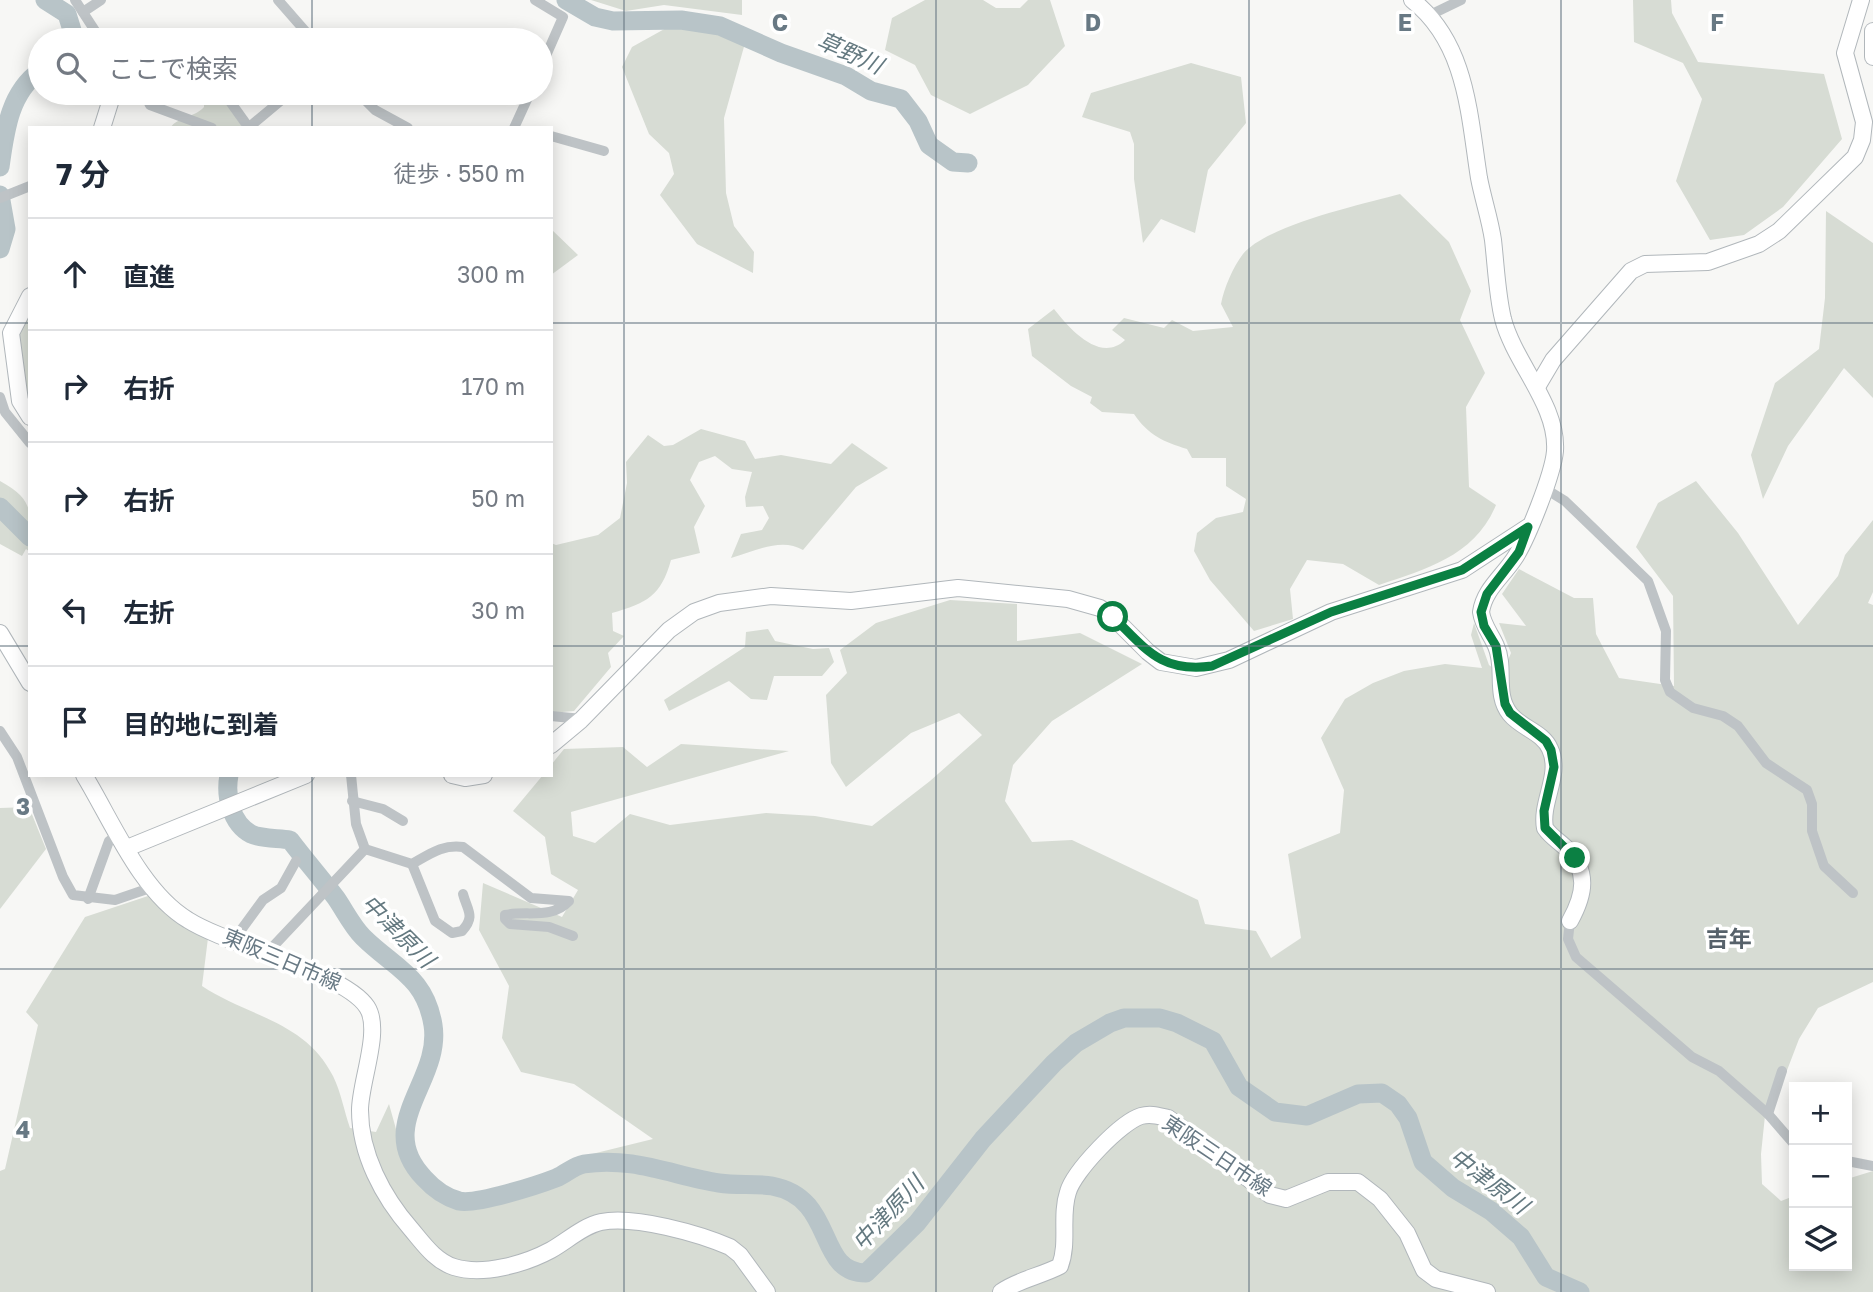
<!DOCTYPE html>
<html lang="ja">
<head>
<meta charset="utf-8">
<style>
	:root { --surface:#fff; --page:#f2f2f3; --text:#1f2937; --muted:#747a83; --line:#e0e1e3 }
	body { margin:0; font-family:"Golos Text","Noto Sans JP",sans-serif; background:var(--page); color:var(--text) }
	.controls { position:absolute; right:21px; bottom:21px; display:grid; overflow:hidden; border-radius:0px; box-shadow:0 4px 18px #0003 }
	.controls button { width:63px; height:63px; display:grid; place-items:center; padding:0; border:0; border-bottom:2px solid var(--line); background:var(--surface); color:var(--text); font:35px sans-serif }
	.stop { position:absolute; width:21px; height:21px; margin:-16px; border:5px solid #0b8043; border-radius:50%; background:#fff }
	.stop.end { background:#0b8043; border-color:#fff; box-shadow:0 2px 7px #0008 }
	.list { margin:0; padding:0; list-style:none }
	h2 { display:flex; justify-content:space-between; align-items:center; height:91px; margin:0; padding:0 28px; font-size:30px }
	h2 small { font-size:23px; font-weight:400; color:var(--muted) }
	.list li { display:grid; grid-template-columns:46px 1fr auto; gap:21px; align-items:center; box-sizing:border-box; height:112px; padding:0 28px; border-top:2px solid var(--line) }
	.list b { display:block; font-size:26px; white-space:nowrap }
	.list em { font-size:23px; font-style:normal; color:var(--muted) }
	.icon { flex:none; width:38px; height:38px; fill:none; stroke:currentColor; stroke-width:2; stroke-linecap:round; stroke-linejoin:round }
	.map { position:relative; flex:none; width:1873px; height:1292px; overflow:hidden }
	.search { position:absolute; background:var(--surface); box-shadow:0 4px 18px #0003; left:28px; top:28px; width:525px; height:77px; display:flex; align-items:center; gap:18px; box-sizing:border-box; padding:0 24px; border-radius:38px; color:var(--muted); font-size:26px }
	.panel { position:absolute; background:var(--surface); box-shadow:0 4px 18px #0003; left:28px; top:126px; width:525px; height:651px; border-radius:0px }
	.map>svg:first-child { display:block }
	.green { fill:#d7dcd4 }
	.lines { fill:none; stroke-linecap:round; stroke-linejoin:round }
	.river { stroke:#b8c4c8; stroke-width:19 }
	.secondary-casing { stroke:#b1b7bb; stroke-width:18 }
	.street { stroke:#bec3c6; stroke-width:10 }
	.secondary { stroke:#fff; stroke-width:16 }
	.route { stroke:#0b8043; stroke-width:9 }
	.grid { fill:none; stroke:#687984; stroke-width:2; stroke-opacity:0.55 }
	.labels { text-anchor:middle; stroke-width:7; stroke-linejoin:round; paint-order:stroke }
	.street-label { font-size:21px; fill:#687984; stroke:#fff }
	.water-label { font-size:23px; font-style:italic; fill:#647980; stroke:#fff }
	.neighbourhood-label { font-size:23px; font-weight:bold; fill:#56616a; stroke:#fff }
	.grid-label { font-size:23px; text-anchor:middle; font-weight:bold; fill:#687984; stroke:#fff; stroke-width:7; stroke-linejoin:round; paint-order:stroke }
</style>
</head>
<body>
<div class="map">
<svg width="1873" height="1292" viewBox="0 0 1873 1292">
	<rect width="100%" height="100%" fill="#f7f7f5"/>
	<!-- green -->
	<g class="green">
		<polygon points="591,0 742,0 742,15 664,5 626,11"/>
		<polygon points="925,0 983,0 996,8 1020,8 1028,0 1050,0 1065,46 1028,85 970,114 931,95 915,65 885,50 892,18"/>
		<polygon points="1633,0 1671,0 1672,13 1698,62 1824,74 1842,139 1783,207 1744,235 1710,240 1676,181 1702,99 1683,63 1634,42"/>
		<polygon points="677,22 707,22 747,36 724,118 726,193 734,226 754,252 753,273 697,244 660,195 674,174 669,153 649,134 622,67 632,47"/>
		<polygon points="1191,63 1241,77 1246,123 1208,170 1195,233 1161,219 1143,243 1134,179 1134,144 1130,132 1082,117 1091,93"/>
		<path d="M204 93H220L243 128H170C179 116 194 118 204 107Z"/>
		<path d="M1400 194 1449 242 1471 291 1460 320 1485 373 1466 407 1469 487 1496 505C1475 556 1426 569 1379 585L1343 564 1307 560 1290 589 1293 619 1254 631 1210 580 1194 551 1197 533 1216 518 1243 512 1246 499 1226 486V458H1192L1187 449C1164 442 1148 435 1134 414L1102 412 1090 403 1092 397 1071 386 1032 356 1028 329 1054 309C1069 328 1100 364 1125 340L1112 330 1124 318 1164 328 1172 320 1193 331 1233 327 1221 304C1224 288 1233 267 1243 254 1267 225 1363 204 1400 194Z"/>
		<polygon points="1826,211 1873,243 1873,398 1844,368 1788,446 1763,499 1751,455 1775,383 1819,349 1825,298"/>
		<polygon points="551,229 578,255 551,275"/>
		<path d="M30 307V405L24 399C20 366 12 337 30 307Z"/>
		<path d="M701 429 745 441 755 459 781 455 831 464 852 443 888 468 856 487 803 550C782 537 754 551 731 558L741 534 762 530 769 518 763 506 746 507 745 497 752 472 732 469 715 456 699 462 690 480 705 506 694 527 700 553 671 560C661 596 647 603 612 613L613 631 624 636 608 653 611 667 574 711 551 713V543L556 545 598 535 620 518 627 483 626 462 648 435 664 446 673 445Z"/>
		<path d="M0 481C37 501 30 515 30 552L26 549 22 556 0 544Z"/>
		<path d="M1696 481 1738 533 1798 625 1838 576 1845 555 1873 520V592L1868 603 1873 605V982L1818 1008 1799 1039 1786 1073 1766 1106 1761 1154 1762 1184 1781 1201 1794 1196V1266H1847V1179L1873 1171V1292H0V1171L5 1169 38 1025 26 1012 85 917 151 895 208 938 202 986C249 1017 305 1021 333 1076 341 1092 344 1111 350 1128L376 1132 389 1104 408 1172 440 1199 466 1207 522 1192 596 1153 653 1139 574 1084 521 1072 502 1038 509 986 479 930 483 883 562 917 578 890 551 874 545 837 513 811 543 775H551V765L564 749 623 747 647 767 681 744 789 751 571 812 573 836 595 843 630 814 670 825 766 813 815 816 872 826 930 781 982 735 959 713 911 733 846 787 831 763 826 695 847 673 840 650 876 623 950 600 1017 604V641L1080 633 1142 664 1052 721 1013 765 1005 801 1032 842 1072 840 1198 900 1205 924 1256 931 1271 958 1301 938 1288 854 1340 833 1344 790 1321 738 1345 699 1373 683 1404 671 1445 664 1482 668 1471 635 1474 623 1489 665 1502 675 1511 653 1499 623 1526 626 1502 594 1519 569 1574 598H1593L1596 634 1619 678 1674 686 1673 596 1636 547 1658 503Z"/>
		<polygon points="768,629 775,641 813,649 829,648 834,662 822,676 774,676 767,700 751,699 729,681 669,711 664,700 745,647 746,632"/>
		<polygon points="29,807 46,849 0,909 0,808"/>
	</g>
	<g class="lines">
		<!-- river -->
		<g class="river">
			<polyline points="45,0 67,14 75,40"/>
			<polyline points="566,0 595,17 613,21 681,20 720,26 781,53 846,76 871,91 901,99 918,121 929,145 953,162 968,163"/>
			<path d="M0 167C5 132 9 93 40 71"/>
			<polyline points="0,195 6,229 0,249"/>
			<polyline points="0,507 30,537"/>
			<path d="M229 775C225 796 231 823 251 834 261 839 279 838 290 840 305 860 321 878 336 898 345 911 352 926 363 937 394 968 425 976 433 1025 442 1081 373 1125 424 1178 433 1188 445 1197 459 1201 476 1205 538 1185 556 1178 566 1174 573 1166 584 1164 632 1156 674 1176 719 1183 737 1186 755 1183 772 1186 837 1198 815 1273 866 1273L917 1223 983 1139 1054 1063 1076 1043 1110 1023 1124 1018H1160L1177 1023 1213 1041 1239 1087 1275 1112 1307 1116 1358 1094 1382 1093 1398 1104 1408 1118 1423 1162 1453 1188 1491 1211 1521 1237 1546 1277 1580 1292"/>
		</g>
		<!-- secondary casing -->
		<g class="secondary-casing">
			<g id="secondary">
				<path d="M1412 0C1467 43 1469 115 1479 178 1483 199 1490 219 1493 240 1496 266 1497 294 1503 319 1515 364 1558 405 1555 451 1553 474 1527 540 1514 559 1502 577 1484 590 1481 612 1483 626 1491 634 1496 646 1506 668 1494 694 1510 714 1521 728 1543 732 1550 749 1562 774 1540 802 1545 828 1551 837 1559 841 1566 848 1589 871 1585 894 1570 921"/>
				<polyline points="1873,31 1873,57"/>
				<polyline points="102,128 113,93"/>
				<polyline points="30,296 11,333 20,401 30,417"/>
				<polyline points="1537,387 1553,360 1631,271 1645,264 1708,262 1759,244 1779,231 1855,157 1862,140 1864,122 1845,53 1861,0"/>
				<polyline points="0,633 30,683"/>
				<polyline points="551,745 581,720 669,630 694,612 719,603 771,596 851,601 958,588 1068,599 1100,608 1113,617 1148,652 1161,662 1196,668 1229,660 1331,612 1462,570 1528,527"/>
				<path d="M84 775C112 821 141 892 188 920 229 946 344 972 367 1007 382 1030 360 1082 360 1110 360 1154 383 1197 411 1229 423 1243 435 1261 454 1267 483 1276 525 1264 551 1250 567 1241 583 1226 601 1222 634 1215 700 1234 730 1247L740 1255 767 1292"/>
				<polyline points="452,775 465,778 484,775"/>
				<polyline points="127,848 306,775"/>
				<path d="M1001 1292C1017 1280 1041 1276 1060 1266 1069 1242 1060 1216 1068 1192 1074 1171 1121 1122 1141 1116 1151 1113 1159 1116 1168 1118L1270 1195 1286 1199 1328 1182H1358L1380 1199 1407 1233 1424 1270 1436 1279 1487 1292"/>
			</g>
		</g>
		<!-- street -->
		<g class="street">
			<polyline points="75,0 101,40"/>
			<polyline points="278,0 313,40"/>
			<polyline points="535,0 563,17 541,67"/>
			<polyline points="83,12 101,0"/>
			<polyline points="1430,15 1461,0"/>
			<polyline points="144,93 150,105 212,128"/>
			<polyline points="224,93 249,128"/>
			<polyline points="358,93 375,110 408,128"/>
			<polyline points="248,128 290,93"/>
			<polyline points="514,128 530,93"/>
			<polyline points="551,136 604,151"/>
			<polyline points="0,198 30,186"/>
			<polyline points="0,397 5,412 30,443"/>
			<polyline points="1544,488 1565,501 1648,581 1666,631 1665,680 1670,692 1693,708 1723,716 1738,726 1766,763 1807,790 1812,804 1812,831 1824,866 1853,893"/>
			<polyline points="551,716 582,719"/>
			<polyline points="0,731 17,757 63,877 73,895 115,900 150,888"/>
			<polyline points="351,775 356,824 365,849"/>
			<polyline points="352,801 383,809 403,821"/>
			<path d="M365 849 412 864C430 854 443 844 463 847L531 898 569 901C551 920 527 910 505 915V919L510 924 549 927 573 936"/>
			<path d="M412 864 435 921 452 933 462 931C476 916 467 910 463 894"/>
			<polyline points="88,899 109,841 119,834"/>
			<polyline points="1570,921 1568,939 1576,957 1692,1057 1719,1071 1768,1114 1794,1144"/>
			<polyline points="233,941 263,900 281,888 296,861"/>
			<polyline points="265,955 365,849"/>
			<polyline points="1768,1114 1782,1071"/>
			<polyline points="1847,1161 1873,1166"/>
		</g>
		<!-- secondary -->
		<use href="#secondary" class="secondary"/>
	</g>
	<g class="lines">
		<!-- route -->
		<path class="route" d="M1113 617C1146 649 1161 673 1212 666L1331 612 1462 570 1528 527 1519 552 1487 594 1481 612 1484 626 1496 646 1505 704 1510 713 1546 741 1551 750 1554 767 1544 811 1545 828 1575 858"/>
	</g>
	<!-- grid -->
	<path class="grid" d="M312 0V40M624 0V1292M936 0V1292M1249 0V1292M1561 0V1292M312 93V128M0 323H30M551 323H1873M0 646H30M551 646H1873M312 775V1292M0 969H1873"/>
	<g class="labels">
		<!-- street labels -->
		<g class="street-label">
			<text transform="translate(282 960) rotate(23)" y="7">東阪三日市線</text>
			<text transform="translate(1217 1156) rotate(34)" y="7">東阪三日市線</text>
		</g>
		<!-- water labels -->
		<g class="water-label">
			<text transform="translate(850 53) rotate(24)" y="8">草野川</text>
			<text transform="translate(398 931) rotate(45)" y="8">中津原川</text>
			<text transform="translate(1489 1181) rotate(37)" y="8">中津原川</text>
			<text transform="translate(888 1213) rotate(-47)" y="8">中津原川</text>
		</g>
		<!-- neighbourhood labels -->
		<g class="neighbourhood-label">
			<text x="1729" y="947">吉年</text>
		</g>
	</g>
	<g class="grid-label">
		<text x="780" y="31">C</text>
		<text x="1093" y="31">D</text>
		<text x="1405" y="31">E</text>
		<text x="1717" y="31">F</text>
		<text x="23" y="815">3</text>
		<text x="23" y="1138">4</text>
	</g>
</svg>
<div class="controls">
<button>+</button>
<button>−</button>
<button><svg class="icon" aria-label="layers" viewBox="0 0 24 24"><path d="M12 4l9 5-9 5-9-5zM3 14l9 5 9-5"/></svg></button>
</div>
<div class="stop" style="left:1113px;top:617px"></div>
<div class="stop end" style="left:1575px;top:858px"></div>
<div class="search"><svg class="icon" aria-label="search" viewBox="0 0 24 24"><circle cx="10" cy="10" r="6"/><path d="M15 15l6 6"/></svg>ここで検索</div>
<section class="panel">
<h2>7 分<small>徒歩 · 550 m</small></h2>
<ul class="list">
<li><svg class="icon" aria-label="ahead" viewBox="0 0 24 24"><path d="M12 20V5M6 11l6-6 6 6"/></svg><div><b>直進</b></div><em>300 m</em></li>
<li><svg class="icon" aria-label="right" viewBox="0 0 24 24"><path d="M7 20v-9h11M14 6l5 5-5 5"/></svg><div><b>右折</b></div><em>170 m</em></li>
<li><svg class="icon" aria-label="right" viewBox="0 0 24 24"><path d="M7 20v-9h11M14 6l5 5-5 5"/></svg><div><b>右折</b></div><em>50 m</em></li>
<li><svg class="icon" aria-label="left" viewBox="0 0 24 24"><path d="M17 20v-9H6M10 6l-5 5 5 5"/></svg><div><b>左折</b></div><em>30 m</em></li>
<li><svg class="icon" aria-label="arrive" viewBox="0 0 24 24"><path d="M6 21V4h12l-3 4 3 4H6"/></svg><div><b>目的地に到着</b></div></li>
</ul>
</section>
</div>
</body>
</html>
